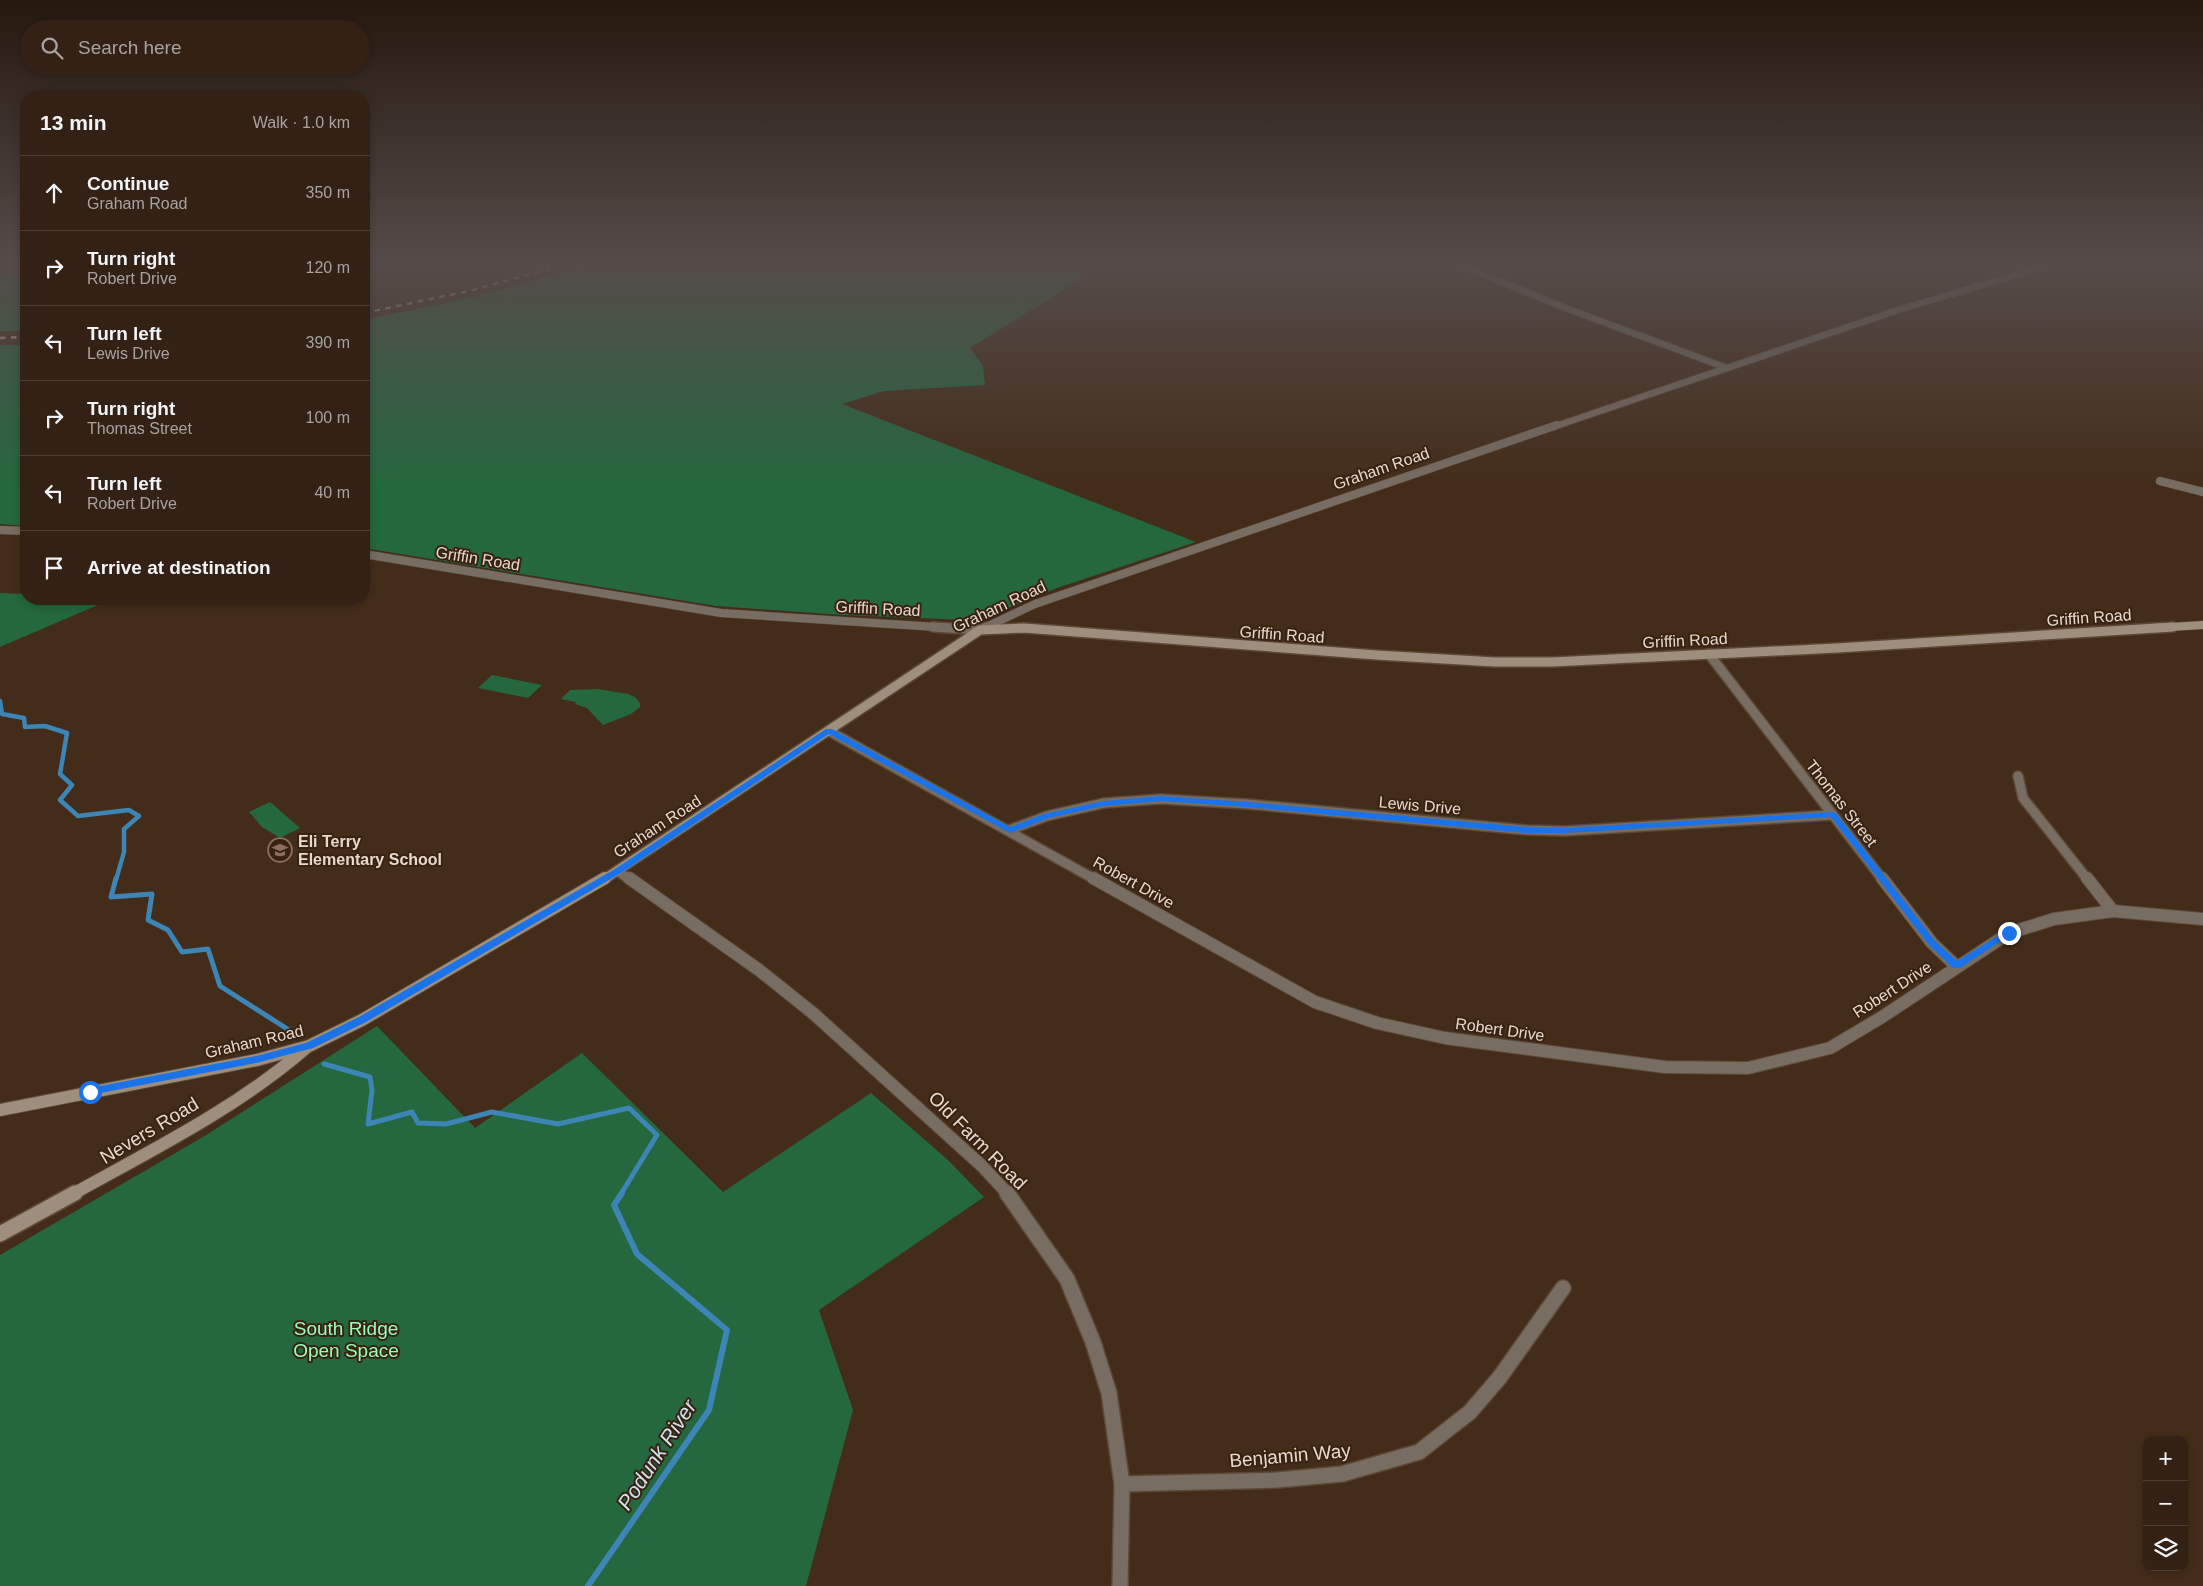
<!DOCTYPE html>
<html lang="en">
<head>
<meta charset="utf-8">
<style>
	:root { --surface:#322114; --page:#3a291d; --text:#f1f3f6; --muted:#a8a3a0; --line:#4d3e34 }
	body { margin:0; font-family:Arial,sans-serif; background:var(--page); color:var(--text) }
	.controls { position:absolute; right:15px; bottom:15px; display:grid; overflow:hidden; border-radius:10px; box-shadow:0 2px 8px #0003 }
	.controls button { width:45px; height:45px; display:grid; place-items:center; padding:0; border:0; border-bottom:1px solid var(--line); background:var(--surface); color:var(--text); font:25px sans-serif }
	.stop { position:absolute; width:15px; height:15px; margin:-11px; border:4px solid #1a73e8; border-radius:50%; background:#fff }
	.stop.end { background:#1a73e8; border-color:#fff; box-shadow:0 1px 5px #0008 }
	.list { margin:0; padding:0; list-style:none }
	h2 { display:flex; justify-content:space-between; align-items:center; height:65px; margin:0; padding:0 20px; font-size:21px }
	h2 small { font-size:16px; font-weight:400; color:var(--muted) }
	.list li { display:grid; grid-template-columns:32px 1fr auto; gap:15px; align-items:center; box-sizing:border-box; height:75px; padding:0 20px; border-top:1px solid var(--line) }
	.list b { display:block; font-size:19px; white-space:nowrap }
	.list p { margin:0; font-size:16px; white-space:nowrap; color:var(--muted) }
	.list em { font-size:16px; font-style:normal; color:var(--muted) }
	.icon { flex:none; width:28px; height:28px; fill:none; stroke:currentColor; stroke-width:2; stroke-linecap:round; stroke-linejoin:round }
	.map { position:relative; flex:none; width:2203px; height:1586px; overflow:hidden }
	.search { position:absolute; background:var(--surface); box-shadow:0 2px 8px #0003; left:20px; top:20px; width:350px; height:55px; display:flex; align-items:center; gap:12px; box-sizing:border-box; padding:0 18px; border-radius:28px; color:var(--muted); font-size:19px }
	.panel { position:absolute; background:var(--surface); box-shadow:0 2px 8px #0003; left:20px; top:90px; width:350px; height:515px; border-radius:20px }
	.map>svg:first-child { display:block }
	.green { fill:#25673f }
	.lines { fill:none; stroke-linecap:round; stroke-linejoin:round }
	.stream-far2 { stroke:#3c85b4; stroke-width:4.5 }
	.stream-far1 { stroke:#3c85b4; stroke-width:5 }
	.stream { stroke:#3c85b4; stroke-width:6 }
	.street-far4-casing { stroke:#5d4837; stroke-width:8 }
	.street-far3-casing { stroke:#5d4837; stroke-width:9 }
	.street-far2-casing { stroke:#5d4837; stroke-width:12 }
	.street-far1-casing { stroke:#5d4837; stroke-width:14 }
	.street-casing { stroke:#5d4837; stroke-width:18 }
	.secondary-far3-casing { stroke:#5d4837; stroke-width:9 }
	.secondary-far2-casing { stroke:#5d4837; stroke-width:12 }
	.secondary-far1-casing { stroke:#5d4837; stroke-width:14 }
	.secondary-casing { stroke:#5d4837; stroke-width:18 }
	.street-far4 { stroke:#776d63; stroke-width:6 }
	.street-far3 { stroke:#776d63; stroke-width:8 }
	.street-far2 { stroke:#776d63; stroke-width:9 }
	.street-far1 { stroke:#776d63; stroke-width:12 }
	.street { stroke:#776d63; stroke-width:15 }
	.secondary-far3 { stroke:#9d8e7d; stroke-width:8 }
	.secondary-far2 { stroke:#9d8e7d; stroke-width:9 }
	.secondary-far1 { stroke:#9d8e7d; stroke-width:12 }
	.secondary { stroke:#9d8e7d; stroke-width:15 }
	.rail { stroke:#c0afa2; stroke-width:2.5; stroke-dasharray:5.5 5.5; stroke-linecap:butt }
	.route { fill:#1a73e8 }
	.labels { text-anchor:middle; stroke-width:4; stroke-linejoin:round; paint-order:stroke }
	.street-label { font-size:16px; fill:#e7d8cd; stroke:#382211 }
	.poi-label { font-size:16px; font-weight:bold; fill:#e7d8cd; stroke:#382211; text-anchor:start }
	.near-street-label { font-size:19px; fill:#e7d8cd; stroke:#382211 }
	.near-park-label { font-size:19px; fill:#99fcb9; stroke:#382211 }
	.near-water-label { font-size:21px; font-style:italic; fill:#d0e2ef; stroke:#382211 }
</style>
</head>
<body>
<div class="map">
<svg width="2203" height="1586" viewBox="0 0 2203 1586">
	<rect width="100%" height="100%" fill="#432c1a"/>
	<!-- green -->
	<g class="green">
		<polygon points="586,265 1090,265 1080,280 970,348 983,366 985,385 884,391 842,404 1196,542 1057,588 994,614 967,620 843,615 716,606 364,548 364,320 479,296"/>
		<polygon points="26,272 26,331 0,331 0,274"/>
		<polygon points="0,345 26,345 26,526 0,524"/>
		<polygon points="0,593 26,594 26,599 112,599 0,647"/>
		<polygon points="492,675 542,685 528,698 478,688"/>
		<polygon points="598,689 628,694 635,697 640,703 640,707 631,714 603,725 587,708 575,704 576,702 561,699 570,690"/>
		<polygon points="270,802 300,828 280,838 262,827 249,812"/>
		<polygon points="377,1026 475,1128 582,1053 723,1192 871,1093 948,1160 984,1197 819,1310 853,1410 806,1586 0,1586 0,1255 203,1137"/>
	</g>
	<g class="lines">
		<!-- stream-far2 -->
		<polyline class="stream-far2" points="0,701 2,714 24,718 25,727 45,726 67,733 60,774 72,785 60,800 78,816 129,810 139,816 124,829 124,852 116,880"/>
		<!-- stream-far1 -->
		<g class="stream-far1">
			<polyline points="116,878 111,897 152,894 148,920 168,930 182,952 208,949 220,986 289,1030"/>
			<polyline points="324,1064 370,1077 372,1090 368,1124 412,1112 418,1123 446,1124 492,1112 558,1124 629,1108 657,1135 621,1194"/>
		</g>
		<!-- stream -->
		<polyline class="stream" points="588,1586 709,1410 727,1330 637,1254 614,1205 622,1193"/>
		<!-- street-far4 casing -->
		<g class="street-far4-casing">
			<g id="street-far4">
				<polyline points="1460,265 1563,307 1727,368"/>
				<polyline points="1553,427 1895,311 2049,265"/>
			</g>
		</g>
		<!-- street-far3 casing -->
		<g class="street-far3-casing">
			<g id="street-far3">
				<polyline points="2160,481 2203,492"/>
				<polyline points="0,530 26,531"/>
				<polyline points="364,554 721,613 952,628"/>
				<polyline points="984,628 1035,604 1557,425"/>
			</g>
		</g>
		<!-- street-far2 casing -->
		<g class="street-far2-casing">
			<g id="street-far2">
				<polyline points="933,627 980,630 987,627"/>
				<polyline points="1709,654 1883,880"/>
				<polyline points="829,731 1096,880"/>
				<polyline points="2018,776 2023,798 2088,880"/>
				<polyline points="1009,830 1047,816 1104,803 1161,799 1247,804 1527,830 1565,831 1833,815"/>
				<polyline points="618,871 630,880"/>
			</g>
		</g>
		<!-- street-far1 casing -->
		<g class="street-far1-casing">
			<g id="street-far1">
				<polyline points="629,878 759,970 814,1014 982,1166 1008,1194"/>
				<polyline points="1093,878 1315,1002 1377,1023 1445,1038 1665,1067 1748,1068 1830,1048 1882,1017 2009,933 2054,919 2113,911 2203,919"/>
				<polyline points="1882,878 1932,943 1956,966"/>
				<polyline points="2087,878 2113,911"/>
			</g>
		</g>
		<!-- street casing -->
		<g class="street-casing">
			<g id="street">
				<polyline points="1007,1193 1067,1279 1093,1342 1109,1393 1122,1484 1120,1586"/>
				<polyline points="1122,1484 1277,1480 1342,1474 1419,1452 1470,1412 1500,1377 1563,1288"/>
			</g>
		</g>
		<!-- secondary-far3 casing -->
		<g class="secondary-far3-casing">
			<g id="secondary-far3">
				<polyline points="1021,628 1026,628"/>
				<polyline points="2153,628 2203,625"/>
			</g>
		</g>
		<!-- secondary-far2 casing -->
		<g class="secondary-far2-casing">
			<polyline id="secondary-far2" points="603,880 980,630 1024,628 1376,655 1495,662 1552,662 1837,648 2173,627"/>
		</g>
		<!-- secondary-far1 casing -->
		<g class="secondary-far1-casing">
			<g id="secondary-far1">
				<polyline points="0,1110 257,1060 309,1046 362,1020 605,878"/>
				<path d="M73 1194C152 1150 237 1108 306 1048"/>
			</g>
		</g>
		<!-- secondary casing -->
		<g class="secondary-casing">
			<polyline id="secondary" points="0,1234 75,1193"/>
		</g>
		<!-- street-far4 -->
		<use href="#street-far4" class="street-far4"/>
		<!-- street-far3 -->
		<use href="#street-far3" class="street-far3"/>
		<!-- street-far2 -->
		<use href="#street-far2" class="street-far2"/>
		<!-- street-far1 -->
		<use href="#street-far1" class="street-far1"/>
		<!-- street -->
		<use href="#street" class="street"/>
		<!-- secondary-far3 -->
		<use href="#secondary-far3" class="secondary-far3"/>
		<!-- secondary-far2 -->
		<use href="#secondary-far2" class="secondary-far2"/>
		<!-- secondary-far1 -->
		<use href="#secondary-far1" class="secondary-far1"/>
		<!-- secondary -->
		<use href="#secondary" class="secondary"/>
		<!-- rail -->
		<g class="rail">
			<polyline points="364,313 469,291 563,265"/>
			<polyline points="0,338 26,337"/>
		</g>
	</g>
	<!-- sky -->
	<linearGradient id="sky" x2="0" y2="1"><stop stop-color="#25180e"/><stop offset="0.54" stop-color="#554b49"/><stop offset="1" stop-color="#554b49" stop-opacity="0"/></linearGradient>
	<rect width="2203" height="487" fill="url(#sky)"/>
	<!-- route -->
	<polygon class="route" points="826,729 832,729 1010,827 1044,814 1104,801 1161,796 1247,802 1527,827 1565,828 1833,812 1836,813 1935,941 1957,961 2006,931 2009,930 2013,933 1960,968 1953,968 1929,945 1831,817 1565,833 1527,833 1247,807 1161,801 1104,806 1049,818 1010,833 829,734 621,873 366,1022 313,1048 256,1063 90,1095 85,1092 90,1088 256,1056 306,1043 359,1017 615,869"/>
	<!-- icons -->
	<defs>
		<g id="school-ring" transform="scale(1.25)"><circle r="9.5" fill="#382211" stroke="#8d6e63" stroke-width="1.5"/><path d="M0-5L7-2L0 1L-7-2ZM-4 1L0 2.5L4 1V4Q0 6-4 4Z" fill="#8d6e63"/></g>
	</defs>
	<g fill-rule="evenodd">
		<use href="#school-ring" x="280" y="850"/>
	</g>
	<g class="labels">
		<!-- street labels -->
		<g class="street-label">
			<text transform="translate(1381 468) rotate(-19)" y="6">Graham Road</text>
			<text transform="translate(478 558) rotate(9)" y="6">Griffin Road</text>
			<text transform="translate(999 606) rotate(-25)" y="6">Graham Road</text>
			<text transform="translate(878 608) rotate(3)" y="6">Griffin Road</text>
			<text transform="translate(2089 617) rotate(-4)" y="6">Griffin Road</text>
			<text transform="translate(1282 634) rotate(4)" y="6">Griffin Road</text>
			<text transform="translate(1685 640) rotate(-3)" y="6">Griffin Road</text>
			<text transform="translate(1842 803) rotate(52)" y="6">Thomas Street</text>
			<text transform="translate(1420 805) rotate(5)" y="6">Lewis Drive</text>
			<text transform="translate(657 826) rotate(-33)" y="6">Graham Road</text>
			<text transform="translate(1134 882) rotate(29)" y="6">Robert Drive</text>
			<text transform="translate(1892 989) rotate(-33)" y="6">Robert Drive</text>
			<text transform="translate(1500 1029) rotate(8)" y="6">Robert Drive</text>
			<text transform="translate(254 1041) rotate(-13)" y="6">Graham Road</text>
		</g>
		<!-- poi labels -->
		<g class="poi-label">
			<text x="298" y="847">Eli Terry<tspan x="298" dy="18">Elementary School</tspan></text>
		</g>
		<!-- near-street labels -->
		<g class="near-street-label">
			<text transform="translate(149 1130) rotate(-31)" y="7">Nevers Road</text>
			<text transform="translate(978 1140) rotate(45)" y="7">Old Farm Road</text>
			<text transform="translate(1290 1455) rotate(-5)" y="7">Benjamin Way</text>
		</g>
		<!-- near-park labels -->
		<g class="near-park-label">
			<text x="346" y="1335">South Ridge<tspan x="346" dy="22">Open Space</tspan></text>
		</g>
		<!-- near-water labels -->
		<g class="near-water-label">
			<text transform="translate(657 1455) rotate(-57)" y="7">Podunk River</text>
		</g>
	</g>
</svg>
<div class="controls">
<button>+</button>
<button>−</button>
<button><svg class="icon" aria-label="layers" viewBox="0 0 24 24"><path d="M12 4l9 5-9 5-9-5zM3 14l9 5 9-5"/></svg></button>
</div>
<div class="stop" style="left:90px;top:1092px"></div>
<div class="stop end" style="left:2009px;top:933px"></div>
<div class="search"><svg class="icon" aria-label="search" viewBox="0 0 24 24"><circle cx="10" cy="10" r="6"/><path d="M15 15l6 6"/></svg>Search here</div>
<section class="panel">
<h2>13 min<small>Walk · 1.0 km</small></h2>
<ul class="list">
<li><svg class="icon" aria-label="ahead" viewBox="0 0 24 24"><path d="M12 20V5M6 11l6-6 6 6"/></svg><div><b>Continue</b><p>Graham Road</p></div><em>350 m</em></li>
<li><svg class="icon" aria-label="right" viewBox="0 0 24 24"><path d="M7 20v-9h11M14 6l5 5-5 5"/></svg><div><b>Turn right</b><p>Robert Drive</p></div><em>120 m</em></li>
<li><svg class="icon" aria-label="left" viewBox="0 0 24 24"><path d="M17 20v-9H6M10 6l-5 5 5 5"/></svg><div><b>Turn left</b><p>Lewis Drive</p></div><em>390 m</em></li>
<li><svg class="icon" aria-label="right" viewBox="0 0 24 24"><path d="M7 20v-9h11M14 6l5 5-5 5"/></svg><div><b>Turn right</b><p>Thomas Street</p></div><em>100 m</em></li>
<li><svg class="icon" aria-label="left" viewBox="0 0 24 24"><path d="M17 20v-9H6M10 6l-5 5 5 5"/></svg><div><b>Turn left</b><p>Robert Drive</p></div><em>40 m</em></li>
<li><svg class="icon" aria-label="arrive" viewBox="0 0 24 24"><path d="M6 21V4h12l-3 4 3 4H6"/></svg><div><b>Arrive at destination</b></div></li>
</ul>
</section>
</div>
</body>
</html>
